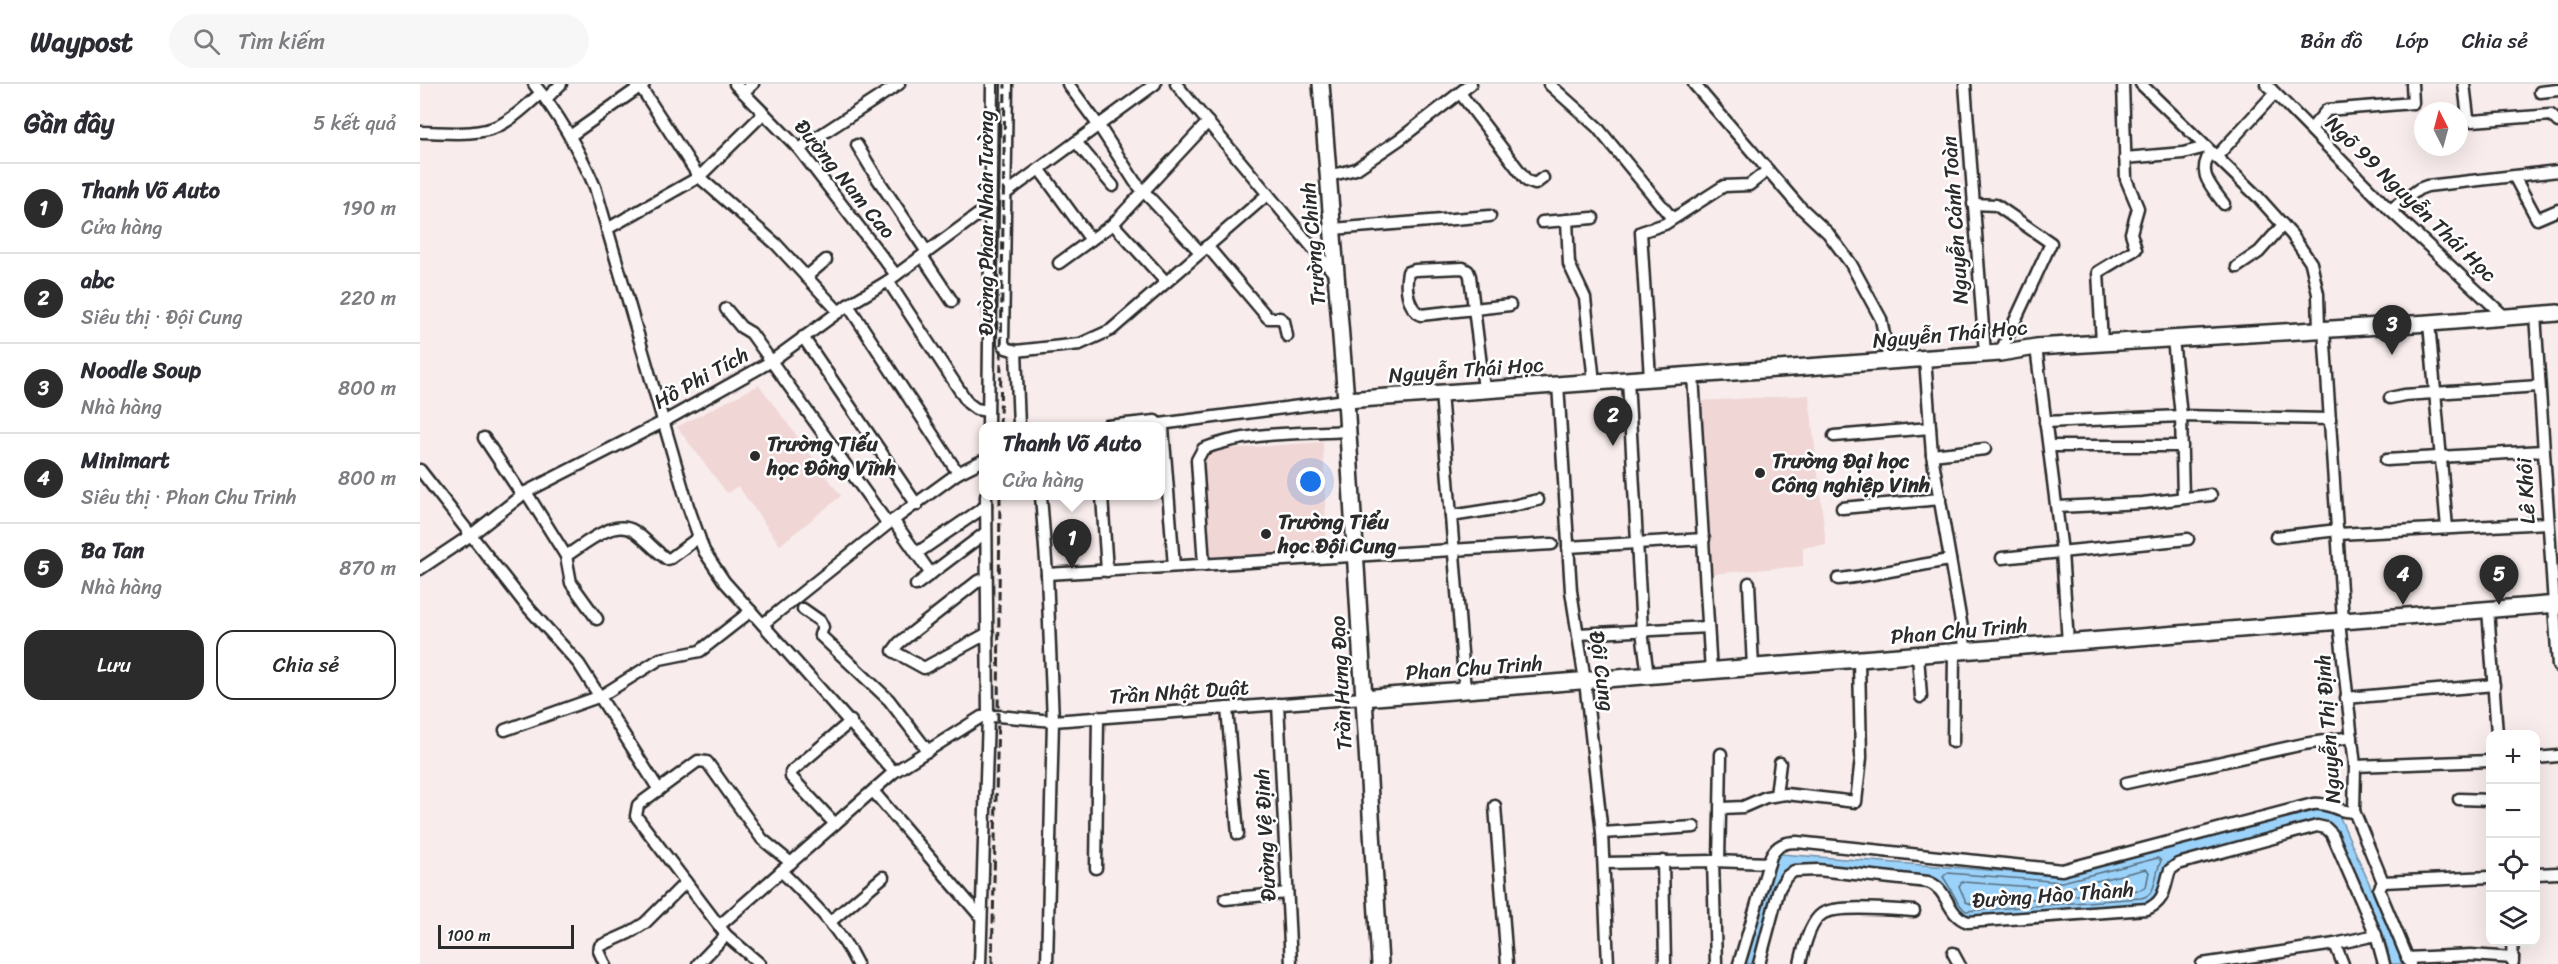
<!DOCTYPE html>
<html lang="vi">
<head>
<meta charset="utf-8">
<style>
	:root { --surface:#fff; --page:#f7f7f7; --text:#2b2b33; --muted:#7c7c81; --line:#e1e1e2; --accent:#2b2b2b }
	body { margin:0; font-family:Sriracha,sans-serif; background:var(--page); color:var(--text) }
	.controls { position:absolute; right:18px; bottom:18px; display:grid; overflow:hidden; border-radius:12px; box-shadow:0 6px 24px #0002 }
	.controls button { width:54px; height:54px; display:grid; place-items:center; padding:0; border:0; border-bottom:2px solid var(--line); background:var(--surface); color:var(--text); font:30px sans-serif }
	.compass { position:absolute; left:1994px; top:18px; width:54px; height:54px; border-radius:50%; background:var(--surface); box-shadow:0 6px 24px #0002; rotate:354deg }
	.scale { position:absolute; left:18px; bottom:15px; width:136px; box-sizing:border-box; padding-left:6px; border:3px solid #2b2b2b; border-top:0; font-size:16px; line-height:21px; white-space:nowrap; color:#2b2b2b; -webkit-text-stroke:4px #fff; paint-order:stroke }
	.you { position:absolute; left:891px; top:398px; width:21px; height:21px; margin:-15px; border:4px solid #fff; border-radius:50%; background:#1a73e8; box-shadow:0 0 0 9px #1a73e833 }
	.badge { display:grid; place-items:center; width:39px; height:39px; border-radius:50%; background:var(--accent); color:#fff; font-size:20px; font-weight:700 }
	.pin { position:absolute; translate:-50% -50px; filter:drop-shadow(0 2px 3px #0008) }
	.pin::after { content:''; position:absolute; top:32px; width:21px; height:18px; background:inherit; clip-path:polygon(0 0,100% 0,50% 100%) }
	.popup { position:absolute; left:559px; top:338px; width:186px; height:78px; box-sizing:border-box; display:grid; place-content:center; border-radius:12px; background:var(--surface); filter:drop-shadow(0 2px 4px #0005); font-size:20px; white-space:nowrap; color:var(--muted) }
	.popup b { font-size:22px; color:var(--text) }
	.popup::after { content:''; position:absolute; left:50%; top:100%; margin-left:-12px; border:12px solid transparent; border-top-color:var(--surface) }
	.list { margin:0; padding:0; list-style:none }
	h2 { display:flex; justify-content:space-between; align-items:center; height:78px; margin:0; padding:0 24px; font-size:26px }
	h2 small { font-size:20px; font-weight:400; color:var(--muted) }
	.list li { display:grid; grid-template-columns:39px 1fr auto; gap:18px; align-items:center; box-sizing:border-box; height:90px; padding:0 24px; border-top:2px solid var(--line) }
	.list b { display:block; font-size:22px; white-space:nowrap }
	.list p { margin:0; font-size:20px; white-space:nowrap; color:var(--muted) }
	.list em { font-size:20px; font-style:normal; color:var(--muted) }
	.actions { display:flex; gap:12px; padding:18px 24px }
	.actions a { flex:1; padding:14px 0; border:2px solid var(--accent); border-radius:18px; text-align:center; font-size:21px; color:var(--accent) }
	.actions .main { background:var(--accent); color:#fff }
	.icon { flex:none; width:33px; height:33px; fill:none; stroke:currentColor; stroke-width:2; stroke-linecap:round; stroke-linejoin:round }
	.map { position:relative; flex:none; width:2138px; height:880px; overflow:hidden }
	header { display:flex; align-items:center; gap:36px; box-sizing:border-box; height:84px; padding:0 30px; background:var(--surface); border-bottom:2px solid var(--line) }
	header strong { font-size:28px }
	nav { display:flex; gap:33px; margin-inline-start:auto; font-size:21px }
	.search { width:420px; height:54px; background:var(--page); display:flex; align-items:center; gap:15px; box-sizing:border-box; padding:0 21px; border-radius:33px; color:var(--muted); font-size:22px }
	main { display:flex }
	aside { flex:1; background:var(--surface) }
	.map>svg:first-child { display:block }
	.built { fill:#f0d6d5 }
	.water { fill:#9bd2fa; stroke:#6e8fa7; stroke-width:1.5 }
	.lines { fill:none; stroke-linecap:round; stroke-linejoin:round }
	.shore { stroke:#586e7e; stroke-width:1.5 }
	.street-casing { stroke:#2b2b2b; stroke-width:15 }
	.secondary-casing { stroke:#2b2b2b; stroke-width:20 }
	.street { stroke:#fff; stroke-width:10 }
	.secondary { stroke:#fff; stroke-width:15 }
	.rail { stroke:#2b2b2b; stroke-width:3; stroke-dasharray:9 4.5; stroke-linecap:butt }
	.poi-dot { fill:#2b2b2b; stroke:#fff; stroke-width:2 }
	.labels { text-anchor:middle; stroke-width:5; stroke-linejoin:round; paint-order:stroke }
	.street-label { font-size:21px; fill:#2b2b2b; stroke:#fff }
	.poi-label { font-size:21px; font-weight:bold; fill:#2b2b2b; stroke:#fff; text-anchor:start }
</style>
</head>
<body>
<header>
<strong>Waypost</strong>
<div class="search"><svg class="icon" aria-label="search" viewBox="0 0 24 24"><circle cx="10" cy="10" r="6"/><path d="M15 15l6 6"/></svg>Tìm kiếm</div>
<nav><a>Bản đồ</a><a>Lớp</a><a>Chia sẻ</a></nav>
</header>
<main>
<aside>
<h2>Gần đây<small>5 kết quả</small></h2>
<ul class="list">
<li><span class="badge">1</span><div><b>Thanh Võ Auto</b><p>Cửa hàng</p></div><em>190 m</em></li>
<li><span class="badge">2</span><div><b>abc</b><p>Siêu thị · Đội Cung</p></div><em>220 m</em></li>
<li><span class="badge">3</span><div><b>Noodle Soup</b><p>Nhà hàng</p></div><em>800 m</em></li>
<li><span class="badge">4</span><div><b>Minimart</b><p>Siêu thị · Phan Chu Trinh</p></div><em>800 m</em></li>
<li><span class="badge">5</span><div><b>Ba Tan</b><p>Nhà hàng</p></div><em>870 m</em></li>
</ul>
<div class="actions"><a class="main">Lưu</a><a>Chia sẻ</a></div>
</aside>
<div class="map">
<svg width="2138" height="880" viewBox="0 0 2138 880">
	<rect width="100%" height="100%" fill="#f8ecec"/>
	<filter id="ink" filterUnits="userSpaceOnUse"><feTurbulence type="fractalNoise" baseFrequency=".0167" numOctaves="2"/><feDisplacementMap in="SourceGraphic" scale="12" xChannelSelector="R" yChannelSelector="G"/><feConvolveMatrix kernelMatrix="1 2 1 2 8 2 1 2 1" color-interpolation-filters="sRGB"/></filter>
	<g filter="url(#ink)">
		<!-- built -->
		<g class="built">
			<polygon points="339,301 421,412 360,461 318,402 307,409 257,343"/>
			<polygon points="1389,311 1406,461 1383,463 1383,482 1289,490 1278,317"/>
			<polygon points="903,358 907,470 788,477 782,372 791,366"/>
		</g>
		<!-- water -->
		<path class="water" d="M1906 724 1918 729 1985 880H1969L1968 866 1964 855 1915 747 1894 737 1748 779C1738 794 1744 816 1722 820L1543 833C1531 821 1529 803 1513 796L1382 781 1371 782 1356 798 1334 880H1322L1354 773 1361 770 1642 792Z"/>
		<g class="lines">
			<!-- shore -->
			<g class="shore">
				<path d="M1738 774 1741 777C1734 790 1738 811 1721 814L1546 827C1536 820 1531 803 1523 793L1527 789 1642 798Z"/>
				<polygon points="1726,785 1729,788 1726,803 1720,806 1551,820 1546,818 1539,802 1542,798 1643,805"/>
			</g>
			<!-- street casing -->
			<g class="street-casing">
				<g id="street">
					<path d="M114 0C139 31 159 66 175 103L268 422 284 467 304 497 474 688"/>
					<polyline points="315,0 379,65 476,191"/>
					<polyline points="587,0 583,259 586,264 596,267 599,342"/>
					<polyline points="648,0 679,42 715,98 780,168"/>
					<polyline points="756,0 916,192"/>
					<polyline points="1129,0 1177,43 1251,133"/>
					<polyline points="1274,0 1378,121 1408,149 1431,180 1461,235 1469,277"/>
					<polyline points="1545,0 1565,270"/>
					<polyline points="1721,0 1838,113 1872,151 1891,179 1898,210 1899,245"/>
					<polyline points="1846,0 1970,126 2084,232"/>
					<polyline points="2044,0 2048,33 2052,37 2131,31 2138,38"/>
					<polyline points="220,2 279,93 356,160 419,228"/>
					<polyline points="323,8 333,0"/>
					<polyline points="2120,8 2138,6"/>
					<polyline points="1040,9 1107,97 1115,100 1123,94"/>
					<polyline points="126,15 141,0"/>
					<polyline points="1891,45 1907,26 1993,19 1992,0"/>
					<path d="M0 48C25 48 57 53 80 41 95 34 108 20 121 9"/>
					<polyline points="150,52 224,0"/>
					<polyline points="656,58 693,102"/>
					<polyline points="437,61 455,91 507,168"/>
					<polyline points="379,65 479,0"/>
					<path d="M1791 68C1776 89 1791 102 1804 120"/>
					<polyline points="1796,73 1854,10"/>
					<polyline points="1705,74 1763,69 1786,63"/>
					<polyline points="620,86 671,156"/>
					<polyline points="909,92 936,85 980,55 1051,0"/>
					<polyline points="2095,94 2117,135 2138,126"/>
					<polyline points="585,110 735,0"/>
					<polyline points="1553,120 1576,121 1631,159 1580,269"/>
					<polyline points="1970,126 1999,105 2007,102 2138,87"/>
					<polyline points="1147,136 1149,180 1165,214 1174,298"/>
					<polyline points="1122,138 1173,134"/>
					<polyline points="693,140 746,198"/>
					<polyline points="187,145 279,93 344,29"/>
					<polyline points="913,145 1070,132"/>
					<polyline points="787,162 848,234 860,234 864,237 867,252"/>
					<polyline points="502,172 532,217"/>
					<polyline points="639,179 693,140 788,38"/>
					<polyline points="1817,183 1839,168 1863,141"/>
					<polyline points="386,193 406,176"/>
					<polyline points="468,197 548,319 556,325 568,327"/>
					<polyline points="306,225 321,243 331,249 468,440"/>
					<polyline points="2115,230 2138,582"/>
					<polyline points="2009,239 2027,444"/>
					<polyline points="1904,245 1923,537"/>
					<polyline points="383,253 497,421"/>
					<polyline points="1753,255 1761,332 1763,414"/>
					<polyline points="1682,259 1678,188 1716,165 1711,149 1718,124 1706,95 1703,0"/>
					<polyline points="1616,263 1642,468 1648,559"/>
					<polyline points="596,267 660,260 691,246 848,110"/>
					<polyline points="1505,274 1512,371 1546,567"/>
					<polyline points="1273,291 1291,588"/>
					<polyline points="1230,294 1221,148 1245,140 1304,102 1329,101 1348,86"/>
					<polyline points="1208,296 1222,547 1228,592"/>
					<polyline points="1138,300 1151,507 1165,597 1182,749 1188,880"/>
					<path d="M1064 305 1050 192 1048 187 1043 184 995 186 988 188C985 202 987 224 1001 231L1090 221"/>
					<polyline points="1021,309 1045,606"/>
					<polyline points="1970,314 1984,311 2119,302"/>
					<polyline points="1625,338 1761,332 1910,335"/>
					<polyline points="740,340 926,316"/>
					<polyline points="568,342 572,0"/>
					<polyline points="687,342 735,337 743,344 754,482"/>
					<polyline points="1414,352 1510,344"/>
					<polyline points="64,354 102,411"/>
					<polyline points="1629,362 1762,362"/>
					<polyline points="1512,371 1565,365"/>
					<polyline points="1966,376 2123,367"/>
					<polyline points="0,386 105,520 159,580 239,706"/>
					<polyline points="538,389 564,376"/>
					<polyline points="106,408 146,472 151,499 177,535"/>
					<polyline points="621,412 627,490 633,637 627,880"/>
					<polyline points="682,412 687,487"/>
					<polyline points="1637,423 1723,419 1791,411"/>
					<polyline points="1422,424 1520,415"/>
					<polyline points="1031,432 1088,423 1118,416"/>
					<polyline points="473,436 511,490"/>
					<polyline points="1918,450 2128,439"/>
					<polyline points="1856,453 1918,446"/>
					<polyline points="1148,463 1284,455"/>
					<polyline points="497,469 566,422"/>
					<path d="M146 472C164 461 193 434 214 447 226 455 235 467 247 475L251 474 279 453"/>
					<polyline points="1582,474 1768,455"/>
					<path d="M784 481 777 376 783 365C827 347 881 350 928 347"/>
					<polyline points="0,485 51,451 106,408 243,338 350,278 428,221 468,197 571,121"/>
					<polyline points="627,490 1132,460"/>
					<polyline points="565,495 558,497 479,559 473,567 504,584 568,549"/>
					<path d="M1418 495C1456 491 1492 482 1530 476"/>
					<polyline points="1329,499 1333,584"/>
					<polyline points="496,501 565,449"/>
					<polyline points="383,525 400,537 403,543 400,551 469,616 508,667"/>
					<polyline points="2068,525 2077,650"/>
					<polyline points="1919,538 1935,682 1934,727 1963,798 1959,806 1990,880"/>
					<polyline points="343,540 468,440 538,389 428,221"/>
					<polyline points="1158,550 1288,543"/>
					<polyline points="1498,571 1501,613"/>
					<polyline points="1926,614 2074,601"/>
					<polyline points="858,620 871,880"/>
					<polyline points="807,624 818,750"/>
					<polyline points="85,646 181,612 240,575 280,567 331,527"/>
					<polyline points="1533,658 1534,568"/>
					<polyline points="2116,674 2138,672"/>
					<polyline points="1935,682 2070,677"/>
					<polyline points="1706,699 1884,660 1932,653"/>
					<polyline points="453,707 560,832"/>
					<polyline points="1356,711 1360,679"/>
					<polyline points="2039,715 2070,716"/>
					<polyline points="1075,722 1087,880"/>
					<polyline points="1300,728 1301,670"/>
					<polyline points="415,740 371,693 371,688 431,637"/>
					<polyline points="1182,749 1274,743"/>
					<polyline points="1243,777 1245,880"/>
					<polyline points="1293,777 1296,880"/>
					<polyline points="1299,777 1300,730 1303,724 1323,723 1346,713 1366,710 1436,718 1441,674 1439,576"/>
					<polyline points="1184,779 1293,777 1349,779"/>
					<polyline points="676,784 678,633"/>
					<path d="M361 787C390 816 419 843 437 880"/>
					<polyline points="2116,790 2138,789"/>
					<polyline points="1963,798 2070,793"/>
					<polyline points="805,815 867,809"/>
					<polyline points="410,838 463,793"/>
					<polyline points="299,842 474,688 561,633 578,632 633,637 943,614"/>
					<polyline points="2092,858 2093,878"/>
					<polyline points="1915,860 1923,880"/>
					<polyline points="1533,869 1539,880"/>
					<polyline points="1987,874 2051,871 2093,874"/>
					<polyline points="185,880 179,867 180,862 209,849 225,839 266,798"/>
					<polyline points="278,880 306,851"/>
					<polyline points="340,880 306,851 216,732 218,721 278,677 287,678 342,755 371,779"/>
					<polyline points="560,880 568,633 566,412"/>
					<path d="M1319 880 1351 772C1357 761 1365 758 1377 758L1642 786 1893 720C1910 718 1920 730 1934 727"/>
					<path d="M1339 880 1359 805 1366 793 1374 787 1398 786 1508 798C1529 805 1526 831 1548 838L1727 825C1746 817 1744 803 1750 786L1758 780 1897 742 1906 744 1912 750 1956 851 1964 880"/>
					<path d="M1380 880C1383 866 1390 838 1402 830 1417 820 1475 826 1494 827"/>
					<polyline points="1782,880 1915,860 1956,851"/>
				</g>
			</g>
			<!-- secondary casing -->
			<g class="secondary-casing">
				<g id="secondary">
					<polyline points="901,0 926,316 960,880"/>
					<polyline points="926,316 1580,269 1616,263 2009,239 2138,229"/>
					<polyline points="943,614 2138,520"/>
				</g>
			</g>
			<!-- street -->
			<use href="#street" class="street"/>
			<!-- secondary -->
			<use href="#secondary" class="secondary"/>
			<!-- rail -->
			<g class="rail">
				<polyline points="580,342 585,0"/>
				<polyline points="572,880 578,632 580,412"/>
			</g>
		</g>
	</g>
	<!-- markers -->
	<g class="poi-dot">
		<circle cx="335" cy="372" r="6"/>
		<circle cx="1340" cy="389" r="6"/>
		<circle cx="846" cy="450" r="6"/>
	</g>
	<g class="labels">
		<!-- street labels -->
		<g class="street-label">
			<text transform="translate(425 95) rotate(51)" y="7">Đường Nam Cao</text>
			<text transform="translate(1991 115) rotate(44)" y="7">Ngõ 99 Nguyễn Thái Học</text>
			<text transform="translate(1535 136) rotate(-94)" y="7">Nguyễn Cảnh Toàn</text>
			<text transform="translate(566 139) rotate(-90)" y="7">Đường Phan Nhân Tường</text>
			<text transform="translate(893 160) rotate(-95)" y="7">Trường Chinh</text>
			<text transform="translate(1530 250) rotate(-5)" y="7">Nguyễn Thái Học</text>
			<text transform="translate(1046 286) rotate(-4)" y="7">Nguyễn Thái Học</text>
			<text transform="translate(281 294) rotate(-29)" y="7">Hồ Phi Tích</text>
			<text transform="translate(2106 407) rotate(-93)" y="7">Lê Khôi</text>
			<text transform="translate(1539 547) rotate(-5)" y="7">Phan Chu Trinh</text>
			<text transform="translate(1054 584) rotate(-4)" y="7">Phan Chu Trinh</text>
			<text transform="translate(1182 587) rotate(82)" y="7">Đội Cung</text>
			<text transform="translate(921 599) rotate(-93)" y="7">Trần Hưng Đạo</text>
			<text transform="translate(759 608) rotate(-4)" y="7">Trần Nhật Duật</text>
			<text transform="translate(1908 645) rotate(-94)" y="7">Nguyễn Thị Định</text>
			<text transform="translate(845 751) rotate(-93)" y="7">Đường Vệ Định</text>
			<text transform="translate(1633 811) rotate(-4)" y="7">Đường Hào Thành</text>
		</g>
		<!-- poi labels -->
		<g class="poi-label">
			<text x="347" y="367">Trường Tiểu<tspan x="347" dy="24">học Đông Vĩnh</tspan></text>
			<text x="1352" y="384">Trường Đại học<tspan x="1352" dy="24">Công nghiệp Vinh</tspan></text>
			<text x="858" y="445">Trường Tiểu<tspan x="858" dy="24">học Đội Cung</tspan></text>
		</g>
	</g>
</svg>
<div class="controls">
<button>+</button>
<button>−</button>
<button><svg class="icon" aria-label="locate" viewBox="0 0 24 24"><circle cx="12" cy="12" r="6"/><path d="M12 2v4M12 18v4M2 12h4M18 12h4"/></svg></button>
<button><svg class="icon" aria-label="layers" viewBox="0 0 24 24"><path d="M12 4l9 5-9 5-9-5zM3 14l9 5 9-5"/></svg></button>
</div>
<svg class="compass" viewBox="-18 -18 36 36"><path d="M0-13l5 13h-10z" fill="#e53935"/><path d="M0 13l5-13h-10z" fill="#7c7c81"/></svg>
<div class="scale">100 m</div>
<div class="you"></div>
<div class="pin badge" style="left:652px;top:485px">1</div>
<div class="popup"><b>Thanh Võ Auto</b>Cửa hàng</div>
<div class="pin badge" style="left:1193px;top:362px">2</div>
<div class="pin badge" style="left:1972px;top:271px">3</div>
<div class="pin badge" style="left:1983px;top:521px">4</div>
<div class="pin badge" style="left:2079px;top:521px">5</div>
</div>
</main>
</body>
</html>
